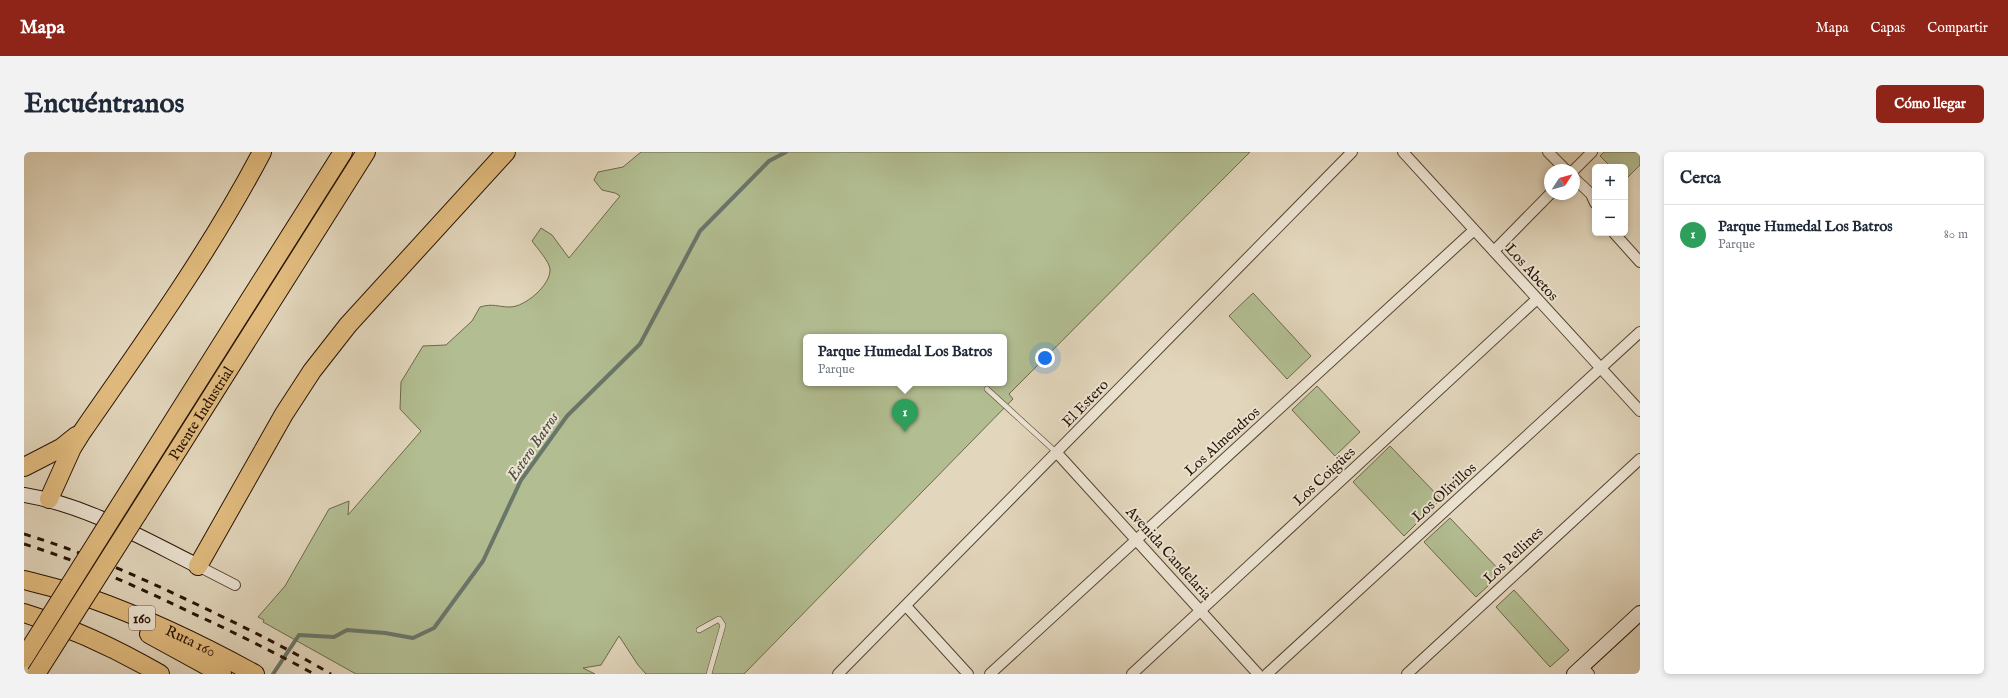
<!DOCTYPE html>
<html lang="es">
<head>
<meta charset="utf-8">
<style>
	:root { --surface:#fff; --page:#f2f2f3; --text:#1f2937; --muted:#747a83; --line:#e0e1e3; --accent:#8f2418 }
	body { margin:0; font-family:"IM FELL English",serif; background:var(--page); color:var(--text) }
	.controls { position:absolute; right:12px; top:12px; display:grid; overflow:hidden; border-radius:6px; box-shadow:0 2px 6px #0003 }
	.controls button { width:36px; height:36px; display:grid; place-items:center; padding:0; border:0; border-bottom:1px solid var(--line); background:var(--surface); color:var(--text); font:20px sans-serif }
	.compass { position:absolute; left:1520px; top:12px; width:36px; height:36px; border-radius:50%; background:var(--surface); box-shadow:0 2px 6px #0003; rotate:54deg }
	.you { position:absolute; left:1021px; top:206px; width:14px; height:14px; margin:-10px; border:3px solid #fff; border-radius:50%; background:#1a73e8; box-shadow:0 0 0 6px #1a73e833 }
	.badge { display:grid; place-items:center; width:26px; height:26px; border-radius:50%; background:var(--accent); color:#fff; font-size:13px; font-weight:700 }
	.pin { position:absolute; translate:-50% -33px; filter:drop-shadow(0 1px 2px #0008) }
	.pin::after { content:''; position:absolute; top:21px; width:14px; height:12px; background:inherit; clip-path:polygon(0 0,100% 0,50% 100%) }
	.popup { position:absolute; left:779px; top:182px; width:204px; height:52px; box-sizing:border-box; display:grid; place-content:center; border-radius:6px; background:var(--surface); filter:drop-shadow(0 1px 3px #0005); font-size:13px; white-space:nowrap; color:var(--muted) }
	.popup b { font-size:15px; color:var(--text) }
	.popup::after { content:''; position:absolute; left:50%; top:100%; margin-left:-8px; border:8px solid transparent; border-top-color:var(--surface) }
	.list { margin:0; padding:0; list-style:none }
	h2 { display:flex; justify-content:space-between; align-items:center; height:52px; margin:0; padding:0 16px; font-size:17px }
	h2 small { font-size:13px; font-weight:400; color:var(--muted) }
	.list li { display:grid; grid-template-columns:26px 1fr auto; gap:12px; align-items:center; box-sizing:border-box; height:60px; padding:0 16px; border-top:1px solid var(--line) }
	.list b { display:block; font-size:15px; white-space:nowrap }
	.list p { margin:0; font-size:13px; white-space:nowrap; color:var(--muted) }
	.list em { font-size:13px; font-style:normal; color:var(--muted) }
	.map { position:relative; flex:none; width:1616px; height:522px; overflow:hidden; border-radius:6px }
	header { display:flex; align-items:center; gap:24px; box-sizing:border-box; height:56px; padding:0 20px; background:var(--accent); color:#fff }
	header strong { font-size:19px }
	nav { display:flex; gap:22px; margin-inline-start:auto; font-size:14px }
	.intro { display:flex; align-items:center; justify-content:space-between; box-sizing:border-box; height:96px; padding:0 24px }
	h1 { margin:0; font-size:28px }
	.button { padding:10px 18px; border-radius:6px; background:var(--accent); color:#fff; font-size:14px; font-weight:700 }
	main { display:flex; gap:24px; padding:0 24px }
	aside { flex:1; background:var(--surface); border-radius:6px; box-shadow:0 2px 6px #0003 }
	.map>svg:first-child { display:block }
	.green { fill:#b2be92; stroke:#6c684b; fill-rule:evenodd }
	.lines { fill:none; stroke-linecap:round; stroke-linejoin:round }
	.stream { stroke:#69766a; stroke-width:4 }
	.lane-casing { stroke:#554332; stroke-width:6 }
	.street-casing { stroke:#554332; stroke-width:12 }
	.secondary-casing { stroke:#261204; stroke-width:16 }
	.highway-casing { stroke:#261204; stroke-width:20 }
	.lane { stroke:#ece4d3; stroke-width:5 }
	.street { stroke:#ece4d3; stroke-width:10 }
	.secondary { stroke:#ece4d3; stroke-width:14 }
	.highway { stroke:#e1bb7e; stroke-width:18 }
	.rail { stroke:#261204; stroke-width:3; stroke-dasharray:7 7; stroke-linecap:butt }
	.highway-bridge-casing { stroke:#261204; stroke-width:20; stroke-linecap:butt }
	.highway-bridge { stroke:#e1bb7e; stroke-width:18 }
	.labels { text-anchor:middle; stroke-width:4; stroke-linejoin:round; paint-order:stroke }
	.shield { fill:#ece4d3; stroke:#615142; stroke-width:1 }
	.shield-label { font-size:14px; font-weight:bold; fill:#261204 }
	.street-label { font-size:15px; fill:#261204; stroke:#ece4d3 }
	.water-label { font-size:16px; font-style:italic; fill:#4d4c40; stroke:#ece4d3 }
</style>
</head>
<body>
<header>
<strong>Mapa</strong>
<nav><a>Mapa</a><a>Capas</a><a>Compartir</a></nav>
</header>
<div class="intro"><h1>Encuéntranos</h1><a class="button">Cómo llegar</a></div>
<main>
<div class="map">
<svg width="1616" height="522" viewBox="0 0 1616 522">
	<rect width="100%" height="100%" fill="#e2d6bc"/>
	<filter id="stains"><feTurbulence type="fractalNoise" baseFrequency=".005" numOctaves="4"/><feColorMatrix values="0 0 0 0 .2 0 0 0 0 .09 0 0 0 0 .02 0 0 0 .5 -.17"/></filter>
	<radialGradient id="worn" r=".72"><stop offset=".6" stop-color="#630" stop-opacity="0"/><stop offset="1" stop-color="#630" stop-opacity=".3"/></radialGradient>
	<!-- green -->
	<g class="green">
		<path d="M617 0H1226L985 242 989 247 720 522H622L614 513 595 484 577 513 559 516 571 522H332L239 470 240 468 234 465 261 434 305 357 325 349 324 363 397 279 376 257 377 230 399 194 422 193 448 169 456 155C470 151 473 155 486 155 501 155 527 133 526 117 525 109 513 96 508 89L517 76 528 83 545 106 596 44 591 41 578 38 570 28 574 20 599 15ZM782 185H980V231H782Z"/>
		<polygon points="1580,0 1616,0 1616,13 1601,28 1601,15 1587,15 1576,4"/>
		<polygon points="1229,141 1287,204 1263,227 1205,164"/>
		<polygon points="1293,234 1336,280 1311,304 1268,258"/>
		<polygon points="1366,294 1417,347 1380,384 1329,330"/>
		<polygon points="1426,366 1478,421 1452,445 1400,390"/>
		<polygon points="1490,438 1545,498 1526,515 1472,455"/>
	</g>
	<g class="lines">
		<!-- stream -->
		<polyline class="stream" points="249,522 275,483 310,485 323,478 361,481 389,486 410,476 459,409 497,328 543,264 616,192 676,79 745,9 762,0"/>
		<!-- lane casing -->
		<g class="lane-casing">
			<g id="lane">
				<polyline points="963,237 1033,301"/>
				<polyline points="675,478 695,467 699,473 685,522"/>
			</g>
		</g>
		<!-- street casing -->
		<g class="street-casing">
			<g id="street">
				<polyline points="1379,0 1616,259"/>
				<polyline points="1524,0 1542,18"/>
				<polyline points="1550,18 1568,0"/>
				<polyline points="1550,26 1567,42 1571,51"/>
				<polyline points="1590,81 1616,110"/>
				<polyline points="1470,99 1526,42"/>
				<polyline points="1033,301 1234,522"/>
				<polyline points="174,414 211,433"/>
				<polyline points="882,454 944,522"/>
				<polyline points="1558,514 1565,522"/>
				<polyline points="814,522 1328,0"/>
				<polyline points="966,522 1450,78"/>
				<polyline points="1108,522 1513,147"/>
				<polyline points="1243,522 1616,180"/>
				<polyline points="1383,522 1616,307"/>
			</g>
		</g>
		<!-- secondary casing -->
		<g class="secondary-casing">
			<g id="secondary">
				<path d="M0 343C62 353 118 386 174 414"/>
				<polyline points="1550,522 1616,461"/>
			</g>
		</g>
		<!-- highway casing -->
		<g class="highway-casing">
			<g id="highway">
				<polyline points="0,315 37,296 52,284"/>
				<path d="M25 347 48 296 58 280C121 189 186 99 238 0"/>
				<polyline points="96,353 319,0"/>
				<path id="s1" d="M114 361 342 0"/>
				<polyline points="174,414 260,262 288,219 324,173 482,0"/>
				<path id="s2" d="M0 428C23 434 45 439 68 447 124 467 178 493 231 522"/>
				<path d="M0 461C48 476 93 497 136 522"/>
				<polyline points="125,482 198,522"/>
			</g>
		</g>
		<!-- lane -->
		<use href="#lane" class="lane"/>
		<!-- street -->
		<use href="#street" class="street"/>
		<!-- secondary -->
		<use href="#secondary" class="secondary"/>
		<!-- highway -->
		<use href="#highway" class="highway"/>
		<!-- rail -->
		<g class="rail">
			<path d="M0 382C59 400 116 425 172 452 218 474 263 496 307 522"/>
			<path d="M0 392C58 410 114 435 168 461 209 480 250 500 290 522"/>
		</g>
		<!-- highway-bridge casing -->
		<g class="highway-bridge-casing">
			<g id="highway-bridge">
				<polyline points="0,506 96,353"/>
				<polyline points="12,522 114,361"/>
			</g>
		</g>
		<!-- highway-bridge -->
		<use href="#highway-bridge" class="highway-bridge"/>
	</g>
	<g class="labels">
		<!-- shield labels -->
		<rect class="shield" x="105" y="454" width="26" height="24" rx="3"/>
		<g class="shield-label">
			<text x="118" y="471">160</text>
		</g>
		<!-- street labels -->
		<g class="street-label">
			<text transform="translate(1508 120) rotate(48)" y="5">Los Abetos</text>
			<text transform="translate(1061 251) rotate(-46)" y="5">El Estero</text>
			<text dy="5" stroke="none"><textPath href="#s1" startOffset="118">Puente Industrial</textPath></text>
			<text transform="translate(1198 289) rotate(-42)" y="5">Los Almendros</text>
			<text transform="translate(1300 324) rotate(-43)" y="5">Los Coigües</text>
			<text transform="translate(1420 340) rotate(-42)" y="5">Los Olivillos</text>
			<text transform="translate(1145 401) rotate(48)" y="5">Avenida Candelaria</text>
			<text transform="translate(1489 403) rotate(-43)" y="5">Los Pellines</text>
			<text dy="5" stroke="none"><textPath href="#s2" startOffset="178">Ruta 160</textPath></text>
		</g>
		<!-- water labels -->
		<g class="water-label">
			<text transform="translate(508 294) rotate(-56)" y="6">Estero Batros</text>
		</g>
	</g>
	<rect width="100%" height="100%" filter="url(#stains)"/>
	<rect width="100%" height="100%" fill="url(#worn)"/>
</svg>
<div class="controls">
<button>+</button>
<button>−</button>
</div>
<svg class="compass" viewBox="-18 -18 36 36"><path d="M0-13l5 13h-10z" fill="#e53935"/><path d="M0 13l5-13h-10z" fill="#747a83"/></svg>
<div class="you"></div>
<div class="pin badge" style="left:881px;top:280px;background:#2e9e5b">1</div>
<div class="popup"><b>Parque Humedal Los Batros</b>Parque</div>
</div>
<aside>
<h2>Cerca<small></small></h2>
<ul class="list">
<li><span class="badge" style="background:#2e9e5b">1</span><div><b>Parque Humedal Los Batros</b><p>Parque</p></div><em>80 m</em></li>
</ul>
</aside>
</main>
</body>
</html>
